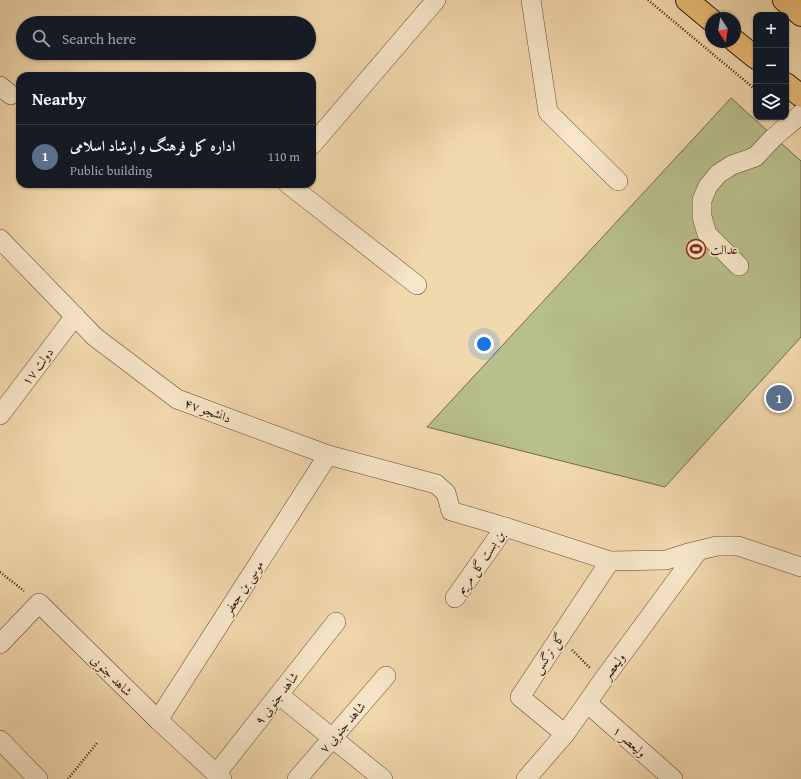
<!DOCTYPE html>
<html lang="en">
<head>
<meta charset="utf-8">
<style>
	:root { --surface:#171b24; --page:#20242c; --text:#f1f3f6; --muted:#9ea1a6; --line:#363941; --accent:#c59692 }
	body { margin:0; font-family:"Gentium Book Plus",Amiri,serif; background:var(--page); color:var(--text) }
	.controls { position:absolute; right:12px; top:12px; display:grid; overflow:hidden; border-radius:8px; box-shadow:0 1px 3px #0004 }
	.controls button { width:36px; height:36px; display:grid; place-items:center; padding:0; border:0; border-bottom:1px solid var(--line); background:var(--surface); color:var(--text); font:20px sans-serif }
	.compass { position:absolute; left:705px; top:12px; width:36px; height:36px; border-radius:50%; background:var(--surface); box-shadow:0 1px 3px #0004; rotate:168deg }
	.you { position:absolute; left:484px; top:344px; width:14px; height:14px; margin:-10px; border:3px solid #fff; border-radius:50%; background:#1a73e8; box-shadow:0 0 0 6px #1a73e833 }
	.badge { display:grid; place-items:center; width:26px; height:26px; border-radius:50%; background:var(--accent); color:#fff; font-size:13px; font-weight:700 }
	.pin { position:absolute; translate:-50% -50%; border:2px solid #fff; box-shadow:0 1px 4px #0006 }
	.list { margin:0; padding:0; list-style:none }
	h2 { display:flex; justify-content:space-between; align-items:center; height:52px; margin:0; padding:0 16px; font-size:17px }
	h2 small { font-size:13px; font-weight:400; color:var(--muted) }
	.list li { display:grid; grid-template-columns:26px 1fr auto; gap:12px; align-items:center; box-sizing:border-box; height:64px; padding:0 16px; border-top:1px solid var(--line) }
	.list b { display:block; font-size:15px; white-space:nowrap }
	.list p { margin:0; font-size:13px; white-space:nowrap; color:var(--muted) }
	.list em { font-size:13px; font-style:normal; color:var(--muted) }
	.icon { flex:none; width:22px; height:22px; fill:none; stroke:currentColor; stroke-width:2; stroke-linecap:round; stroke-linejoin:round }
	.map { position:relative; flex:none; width:801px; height:779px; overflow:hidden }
	.search { position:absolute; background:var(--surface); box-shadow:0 1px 3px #0004; left:16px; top:16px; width:300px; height:44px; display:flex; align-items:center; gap:10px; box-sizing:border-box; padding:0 14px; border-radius:22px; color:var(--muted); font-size:15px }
	.panel { position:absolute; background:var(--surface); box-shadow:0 1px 3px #0004; left:16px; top:72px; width:300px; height:116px; border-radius:12px }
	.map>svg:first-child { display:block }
	.green { fill:#b7bf8c; stroke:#766a4a }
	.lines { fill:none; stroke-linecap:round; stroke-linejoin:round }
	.minor-casing { stroke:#644630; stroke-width:20 }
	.major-casing { stroke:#351607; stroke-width:24 }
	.path { stroke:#351607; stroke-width:2.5; stroke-dasharray:1 2; stroke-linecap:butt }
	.minor { stroke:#f7e6ca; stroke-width:19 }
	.major { stroke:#e9bc76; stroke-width:22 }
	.labels { text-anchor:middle; stroke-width:3.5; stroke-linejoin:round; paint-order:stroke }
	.poi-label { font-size:13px; fill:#351607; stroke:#f7e6ca; text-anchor:start }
	.street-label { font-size:13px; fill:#351607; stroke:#f7e6ca }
</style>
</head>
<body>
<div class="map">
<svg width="801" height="779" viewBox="0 0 801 779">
	<rect width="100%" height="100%" fill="#f2d8ad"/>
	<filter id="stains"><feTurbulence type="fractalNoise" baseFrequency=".005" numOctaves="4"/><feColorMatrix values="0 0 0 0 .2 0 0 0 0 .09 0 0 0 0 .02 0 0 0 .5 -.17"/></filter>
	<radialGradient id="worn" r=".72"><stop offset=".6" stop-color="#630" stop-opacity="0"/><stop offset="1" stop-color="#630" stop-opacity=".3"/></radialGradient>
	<!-- green -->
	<polygon class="green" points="731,98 801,161 801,337 665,487 427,427"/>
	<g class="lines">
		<!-- minor casing -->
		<g class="minor-casing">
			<g id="minor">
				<polyline points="531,0 548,112 618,181"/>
				<polyline points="0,86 11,95"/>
				<polyline points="312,145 436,0"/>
				<polyline points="288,184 417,285"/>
				<polyline points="0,239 95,337 177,399 328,455 436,484 446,493 451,511 505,527 610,561 666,560 688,553 717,546 738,546 801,567"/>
				<polyline points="739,266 707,234 702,217 702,200 708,186 718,174 732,165 755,157 774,137 801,114"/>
				<polyline points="0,415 75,316"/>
				<polyline points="455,598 505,527"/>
				<polyline points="0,644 39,603 158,720 222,779"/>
				<polyline points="279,695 383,779"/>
				<polyline points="587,703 673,779"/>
				<polyline points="158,720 328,455"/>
				<polyline points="565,734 520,697 610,561"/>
				<polyline points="0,740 38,779"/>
				<polyline points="216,774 336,622"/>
				<polyline points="297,779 386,676"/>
				<polyline points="526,779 565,734 587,703 603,680 698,551"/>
			</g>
		</g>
		<!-- major casing -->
		<g class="major-casing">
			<g id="major">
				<polyline points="687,0 711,20"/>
				<polyline points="784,0 801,15"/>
				<polyline points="735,41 756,58"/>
				<polyline points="786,84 801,96"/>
			</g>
		</g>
		<!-- path -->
		<g class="path">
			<polyline points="648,0 756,90"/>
			<polyline points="0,572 24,591"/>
			<polyline points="572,650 590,668"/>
			<polyline points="68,779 97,743"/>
		</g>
		<!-- minor -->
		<use href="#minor" class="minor"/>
		<!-- major -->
		<use href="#major" class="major"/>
	</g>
	<!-- icons -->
	<defs>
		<g id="stadium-ring" transform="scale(1)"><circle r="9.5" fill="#f7e6ca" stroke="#8f2418" stroke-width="1.5"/><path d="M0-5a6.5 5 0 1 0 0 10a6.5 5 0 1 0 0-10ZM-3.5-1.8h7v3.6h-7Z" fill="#8f2418"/></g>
	</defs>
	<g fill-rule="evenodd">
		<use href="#stadium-ring" x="696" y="249"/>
	</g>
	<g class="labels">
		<!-- poi labels -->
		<g class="poi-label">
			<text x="710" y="254">عدالت</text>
		</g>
		<!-- street labels -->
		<g class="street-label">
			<text transform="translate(37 366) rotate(-53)" y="5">دولت ۱۷</text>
			<text transform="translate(208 410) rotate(20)" y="5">دانشجو ۴۷</text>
			<text transform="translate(480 562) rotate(-55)" y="5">بن بست گل مریم</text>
			<text transform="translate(243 587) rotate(-57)" y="5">موسی بن جعفر</text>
			<text transform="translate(548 653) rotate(-56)" y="5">گل نرگس</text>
			<text transform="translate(613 666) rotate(-54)" y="5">ولیعصر</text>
			<text transform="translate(112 675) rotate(45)" y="5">شاهد جنوبی</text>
			<text transform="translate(276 698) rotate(-52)" y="5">شاهد جنوبی ۹</text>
			<text transform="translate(342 727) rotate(-49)" y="5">شاهد جنوبی ۷</text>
			<text transform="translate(630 741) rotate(41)" y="5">ولیعصر ۱</text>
		</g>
	</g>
	<rect width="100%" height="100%" filter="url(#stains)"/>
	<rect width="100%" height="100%" fill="url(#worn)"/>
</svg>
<div class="controls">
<button>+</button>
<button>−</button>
<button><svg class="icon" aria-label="layers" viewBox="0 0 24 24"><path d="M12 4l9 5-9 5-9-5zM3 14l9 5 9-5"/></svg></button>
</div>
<svg class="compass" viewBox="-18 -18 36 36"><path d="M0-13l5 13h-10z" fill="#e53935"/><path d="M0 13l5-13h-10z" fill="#9ea1a6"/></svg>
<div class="you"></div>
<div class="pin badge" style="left:779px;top:398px;background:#5c6f8a">1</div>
<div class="search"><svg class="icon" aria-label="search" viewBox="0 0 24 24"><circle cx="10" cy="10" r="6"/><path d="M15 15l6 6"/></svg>Search here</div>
<section class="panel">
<h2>Nearby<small></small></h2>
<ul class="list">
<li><span class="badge" style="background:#5c6f8a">1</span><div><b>اداره کل فرهنگ و ارشاد اسلامی</b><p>Public building</p></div><em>110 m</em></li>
</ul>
</section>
</div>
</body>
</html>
